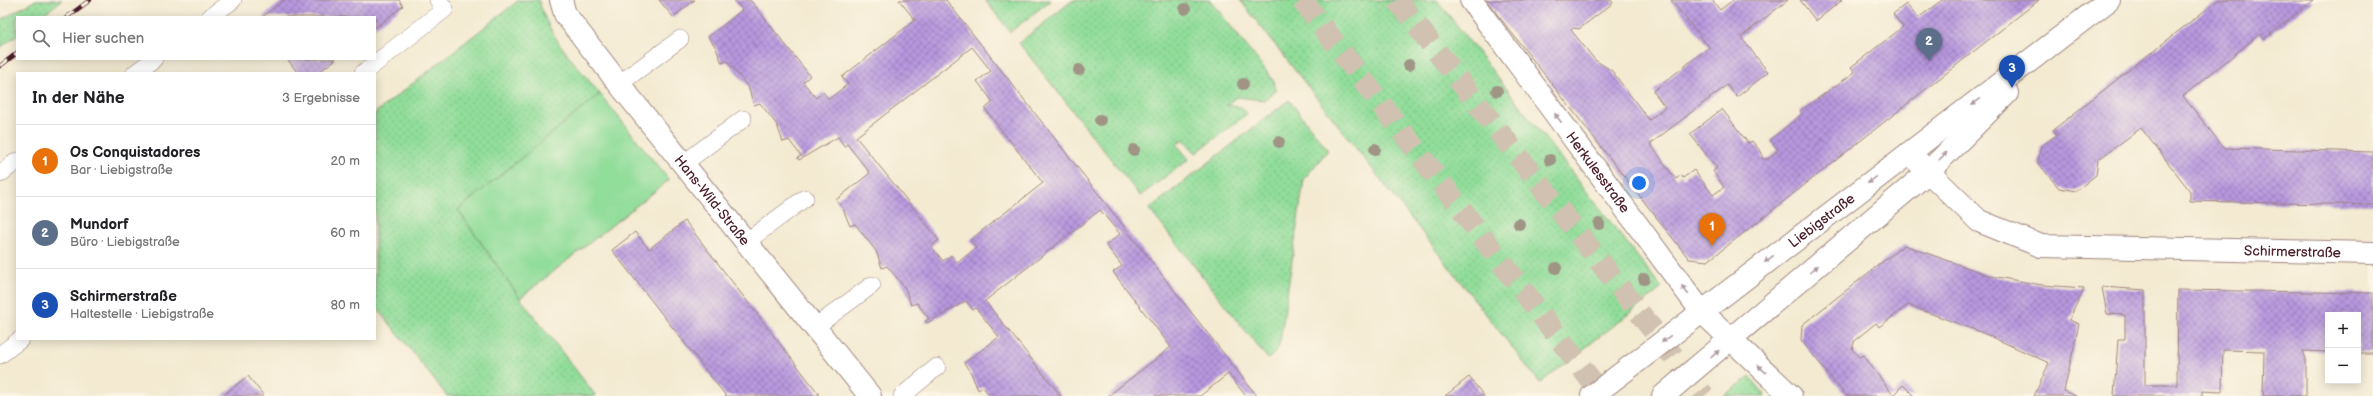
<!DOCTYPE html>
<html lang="de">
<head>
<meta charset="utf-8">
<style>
	:root { --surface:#fff; --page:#f2f2f2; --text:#202124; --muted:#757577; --line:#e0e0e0; --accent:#d93025 }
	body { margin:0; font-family:"Balsamiq Sans",sans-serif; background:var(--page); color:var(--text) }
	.controls { position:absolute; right:12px; bottom:12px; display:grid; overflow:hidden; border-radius:0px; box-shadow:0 2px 10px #0003 }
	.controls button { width:36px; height:36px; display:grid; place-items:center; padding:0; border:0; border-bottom:1px solid var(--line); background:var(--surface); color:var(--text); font:20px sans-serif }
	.you { position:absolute; left:1639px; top:183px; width:14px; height:14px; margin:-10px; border:3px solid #fff; border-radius:50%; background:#1a73e8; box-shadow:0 0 0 6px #1a73e833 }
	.badge { display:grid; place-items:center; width:26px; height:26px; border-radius:50%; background:var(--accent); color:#fff; font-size:13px; font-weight:700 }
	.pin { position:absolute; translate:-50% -33px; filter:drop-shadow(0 1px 2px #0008) }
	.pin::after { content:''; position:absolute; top:21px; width:14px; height:12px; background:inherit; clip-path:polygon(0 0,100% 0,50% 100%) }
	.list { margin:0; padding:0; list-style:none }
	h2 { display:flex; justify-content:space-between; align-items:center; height:52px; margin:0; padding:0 16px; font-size:17px }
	h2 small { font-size:13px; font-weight:400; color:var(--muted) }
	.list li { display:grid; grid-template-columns:26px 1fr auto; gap:12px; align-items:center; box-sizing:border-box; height:72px; padding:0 16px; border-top:1px solid var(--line) }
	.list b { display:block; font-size:15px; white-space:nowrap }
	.list p { margin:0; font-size:13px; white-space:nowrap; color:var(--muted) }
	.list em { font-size:13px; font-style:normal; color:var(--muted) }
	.icon { flex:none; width:22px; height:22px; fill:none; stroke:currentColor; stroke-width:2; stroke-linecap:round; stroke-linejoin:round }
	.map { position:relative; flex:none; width:2373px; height:396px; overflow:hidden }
	.search { position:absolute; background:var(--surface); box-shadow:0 2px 10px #0003; left:16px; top:16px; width:360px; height:44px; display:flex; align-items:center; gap:10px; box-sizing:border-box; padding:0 14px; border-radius:0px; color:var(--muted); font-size:15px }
	.panel { position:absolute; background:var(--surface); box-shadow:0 2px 10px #0003; left:16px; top:72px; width:360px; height:268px; border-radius:0px }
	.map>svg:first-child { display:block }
	.grass { fill:url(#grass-dots); stroke:#6e7e62 }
	.garden { fill:#91dd9a; stroke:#6e7e62 }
	.building { fill:url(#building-cross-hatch); fill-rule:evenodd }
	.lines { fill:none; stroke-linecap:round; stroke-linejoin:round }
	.trunk-tunnel { stroke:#d1c1b0; stroke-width:22; stroke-dasharray:22 11; stroke-linecap:butt }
	.service-casing { stroke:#9e847e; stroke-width:18 }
	.minor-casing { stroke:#9e847e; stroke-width:24 }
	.tertiary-casing { stroke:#9e847e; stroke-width:24 }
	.service { stroke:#fff; stroke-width:17 }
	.minor { stroke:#fff; stroke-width:22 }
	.tertiary { stroke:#fff; stroke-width:22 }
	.rail-casing { stroke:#4a1f2b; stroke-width:4.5 }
	.rail { stroke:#fcf5e5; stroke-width:3; stroke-dasharray:9; stroke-linecap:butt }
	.tree { fill:#a09485 }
	.oneway { fill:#ae9aa0 }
	.labels { text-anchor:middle; stroke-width:3.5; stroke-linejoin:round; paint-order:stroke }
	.street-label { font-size:14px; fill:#4a1f2b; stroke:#fcf5e5 }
</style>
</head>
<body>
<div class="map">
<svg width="2373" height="396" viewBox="0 0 2373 396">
	<defs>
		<pattern id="grass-dots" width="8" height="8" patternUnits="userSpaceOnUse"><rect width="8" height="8" fill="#91dd9a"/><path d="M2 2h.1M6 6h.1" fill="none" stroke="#7fbd85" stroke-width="1.8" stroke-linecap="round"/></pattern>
		<pattern id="building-cross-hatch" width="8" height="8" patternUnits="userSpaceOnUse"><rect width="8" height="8" fill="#b798df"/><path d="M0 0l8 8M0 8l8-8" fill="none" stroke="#977bb5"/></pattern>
	</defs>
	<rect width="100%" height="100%" fill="#fcf5e5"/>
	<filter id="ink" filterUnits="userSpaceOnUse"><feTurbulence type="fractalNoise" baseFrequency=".025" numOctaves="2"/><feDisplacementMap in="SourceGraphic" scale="8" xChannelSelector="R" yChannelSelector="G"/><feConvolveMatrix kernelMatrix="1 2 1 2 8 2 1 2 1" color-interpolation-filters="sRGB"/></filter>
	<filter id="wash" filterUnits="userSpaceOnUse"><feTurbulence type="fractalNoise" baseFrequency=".012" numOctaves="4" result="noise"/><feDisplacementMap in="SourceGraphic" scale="16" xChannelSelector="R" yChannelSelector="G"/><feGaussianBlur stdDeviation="0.9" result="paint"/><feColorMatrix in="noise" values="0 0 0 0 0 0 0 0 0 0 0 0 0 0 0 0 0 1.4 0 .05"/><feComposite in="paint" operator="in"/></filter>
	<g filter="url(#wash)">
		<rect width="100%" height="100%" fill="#f3ead1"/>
		<!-- grass -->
		<g class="grass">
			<polygon points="36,0 62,0 40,17 17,17 17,35 0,48 0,20"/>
			<path d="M519 0H539C547 36 577 65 600 94L458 210 520 298 596 396H447L375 305V113Z"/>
			<polygon points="985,0 1051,0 1010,32"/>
			<polygon points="1073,0 1210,0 1274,81 1276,91 1264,100 1236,97 1227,105 1241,107 1247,114 1196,153 1183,139 1177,145 1189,159 1140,196 1019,43"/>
			<polygon points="1240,0 1437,0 1662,288 1540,383"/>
			<polygon points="1289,100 1328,150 1304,179 1280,342 1277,351 1268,359 1149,209"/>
			<polygon points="1750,377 1766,396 1723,396"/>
		</g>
		<!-- garden -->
		<polygon class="garden" points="600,94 669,180 520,298 458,210"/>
		<g id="blocks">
			<!-- building -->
			<g class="building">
				<polygon points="284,0 399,0 403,6 375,28 375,17 262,17"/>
				<polygon points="659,0 695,0 673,17"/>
				<path d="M734 0H749L752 2 810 76 803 82 816 98 823 92 829 99 848 84 842 77 915 20 899 0H946L1257 396H1246L1228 374 1200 396H1108L1171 347 1113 272 1122 266 1106 245 1120 234 1100 210 985 301 1061 396H990L983 387 978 390 971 373 964 363 999 337 976 308 973 310 966 301 927 323 925 321 929 319 917 303 911 305 905 288 887 266 882 268 876 251 855 224 850 226 843 209 836 200 870 173 847 144 845 147 838 137 799 160 797 158 801 156 789 140 783 142 777 125 760 103 754 105 748 87 727 61 722 63 715 46 708 37 742 10ZM972 47 991 71 977 81 993 102 985 109 1043 183 970 240 976 248 957 263 951 255 943 261 931 246 939 240 856 137Z"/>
				<polygon points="1486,0 1611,0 1613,3 1579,29 1573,28 1571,30 1595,60 1612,71 1649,120 1665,107 1653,91 1709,47 1671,0 1712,0 1720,10 1733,0 1788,0 1741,37 1768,72 1737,97 1727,85 1650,144 1676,179 1681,175 1683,178 1694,170 1713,195 1724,187 1713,171 1717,168 1690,134 1722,109 1748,143 1752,141 1762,153 1762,159 1768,159 1778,150 1770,140 1802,114 1800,111 1855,72 1851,67 1903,27 1893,14 1906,4 1918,18 1942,0 2039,0 1708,261 1689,259"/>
				<polygon points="1800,0 1842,0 1816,21"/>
				<polygon points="2218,0 2314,0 2264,39 2260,34 2183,96 2224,148 2373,152 2373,205 2190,201 2190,191 2141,128 2098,160 2096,175 2076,191 2059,188 2038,163 2041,146 2057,135 2053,130"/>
				<polygon points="287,59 336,59 318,73 298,73"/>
				<polygon points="685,221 819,394 816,396 726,396 612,250 635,232 649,249"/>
				<polygon points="1904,245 1991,276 2042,285 2084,288 2069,320 2079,324 2064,391 2076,396 2034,396 2049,363 1983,333 1908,305 1879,327 1876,323 1855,340 1852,349 1859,357 1863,355 1893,395 1903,385 1914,396 1846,396 1801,340 1802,325"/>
				<polygon points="2102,287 2145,290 2145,385 2177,385 2178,290 2373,293 2373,353 2358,353 2358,315 2328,315 2328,352 2303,351 2306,359 2306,396 2263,396 2264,351 2223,350 2222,392 2202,391 2202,396 2114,396 2118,339 2125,339 2125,315 2107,314"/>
				<polygon points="248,376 264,396 222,396"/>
				<polygon points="1469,377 1484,396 1445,396"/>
			</g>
		</g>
	</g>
	<g filter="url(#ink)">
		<use href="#blocks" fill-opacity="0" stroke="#9e847e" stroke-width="1"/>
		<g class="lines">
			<!-- trunk-tunnel -->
			<g class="trunk-tunnel">
				<polyline points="1302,0 1603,396"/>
				<polyline points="1397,0 1704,396"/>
			</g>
			<!-- service casing -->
			<g class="service-casing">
				<g id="service">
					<polyline points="210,17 233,0"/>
					<polyline points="135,73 154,59"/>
					<polyline points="363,73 445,9 438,0"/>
					<polyline points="619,84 680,39"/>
					<polyline points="683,164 743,119"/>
					<polyline points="0,174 17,161"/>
					<polyline points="746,242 805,198"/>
					<polyline points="815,327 872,285"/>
					<polyline points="0,355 21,339"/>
					<polyline points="902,396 937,367"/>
				</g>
			</g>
			<!-- minor casing -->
			<g class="minor-casing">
				<g id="minor">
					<path id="s1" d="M561 0 565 14 619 84 870 396"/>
					<path id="s2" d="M1471 0 1701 311 1791 396"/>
					<path id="s3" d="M1909 153 1979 221 2041 246 2373 253"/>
				</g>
			</g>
			<!-- tertiary casing -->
			<g class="tertiary-casing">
				<g id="tertiary">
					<path id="s4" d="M1592 396 2109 0"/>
					<polyline points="1663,396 1927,173 2007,93"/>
				</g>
			</g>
			<!-- service -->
			<use href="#service" class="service"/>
			<!-- minor -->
			<use href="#minor" class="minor"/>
			<!-- tertiary -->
			<use href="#tertiary" class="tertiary"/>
			<!-- rail casing -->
			<g class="rail-casing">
				<g id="rail">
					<polyline points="67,17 90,0"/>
					<polyline points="0,66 17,53"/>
				</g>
			</g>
			<!-- rail -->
			<use href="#rail" class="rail"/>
		</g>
		<!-- trees -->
		<g class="tree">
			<circle cx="1185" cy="9" r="6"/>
			<circle cx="1409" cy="65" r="6"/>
			<circle cx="1079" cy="70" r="6"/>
			<circle cx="1243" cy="84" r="6"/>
			<circle cx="1497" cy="91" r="6"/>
			<circle cx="1100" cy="120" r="6"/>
			<circle cx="1279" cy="142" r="6"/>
			<circle cx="1375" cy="149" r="6"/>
			<circle cx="1134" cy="150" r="6"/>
			<circle cx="1550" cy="160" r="6"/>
			<circle cx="1519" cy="224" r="6"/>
			<circle cx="1599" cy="224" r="6"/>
			<circle cx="1556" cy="268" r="6"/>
			<circle cx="1644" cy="279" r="6"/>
		</g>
		<!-- one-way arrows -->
		<defs><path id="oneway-solid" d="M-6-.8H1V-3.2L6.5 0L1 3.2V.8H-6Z"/></defs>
		<g class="oneway">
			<use href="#oneway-solid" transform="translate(1976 102) rotate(143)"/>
			<use href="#oneway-solid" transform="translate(1558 118) rotate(-127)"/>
			<use href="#oneway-solid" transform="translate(1943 156) rotate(-45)"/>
			<use href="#oneway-solid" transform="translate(1872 180) rotate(143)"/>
			<use href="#oneway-solid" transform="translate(1769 259) rotate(143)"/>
			<use href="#oneway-solid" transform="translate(1814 269) rotate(-41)"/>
			<use href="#oneway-solid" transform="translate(1685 290) rotate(-127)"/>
			<use href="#oneway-solid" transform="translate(1666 339) rotate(143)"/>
			<use href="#oneway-solid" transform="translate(1715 354) rotate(-42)"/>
			<use href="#oneway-solid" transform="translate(1762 369) rotate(-136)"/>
		</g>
	</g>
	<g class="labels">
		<!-- street labels -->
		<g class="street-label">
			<text dy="5" stroke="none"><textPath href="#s2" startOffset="214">Herkulesstraße</textPath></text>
			<text dy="5" stroke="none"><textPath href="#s1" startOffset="252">Hans-Wild-Straße</textPath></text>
			<text dy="5" stroke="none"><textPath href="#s4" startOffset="289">Liebigstraße</textPath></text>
			<text dy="5" stroke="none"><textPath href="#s3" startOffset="416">Schirmerstraße</textPath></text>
		</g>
	</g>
</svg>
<div class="controls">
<button>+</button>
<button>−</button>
</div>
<div class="you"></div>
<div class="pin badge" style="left:1712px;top:246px;background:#e8710a">1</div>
<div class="pin badge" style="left:1929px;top:61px;background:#5c6f8a">2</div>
<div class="pin badge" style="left:2012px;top:88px;background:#1a4fb4">3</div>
<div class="search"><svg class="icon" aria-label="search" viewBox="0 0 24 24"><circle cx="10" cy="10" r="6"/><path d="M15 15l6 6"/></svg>Hier suchen</div>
<section class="panel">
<h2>In der Nähe<small>3 Ergebnisse</small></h2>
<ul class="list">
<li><span class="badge" style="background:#e8710a">1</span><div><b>Os Conquistadores</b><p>Bar · Liebigstraße</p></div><em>20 m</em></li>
<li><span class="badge" style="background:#5c6f8a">2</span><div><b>Mundorf</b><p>Büro · Liebigstraße</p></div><em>60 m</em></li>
<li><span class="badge" style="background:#1a4fb4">3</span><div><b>Schirmerstraße</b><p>Haltestelle · Liebigstraße</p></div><em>80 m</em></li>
</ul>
</section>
</div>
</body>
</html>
